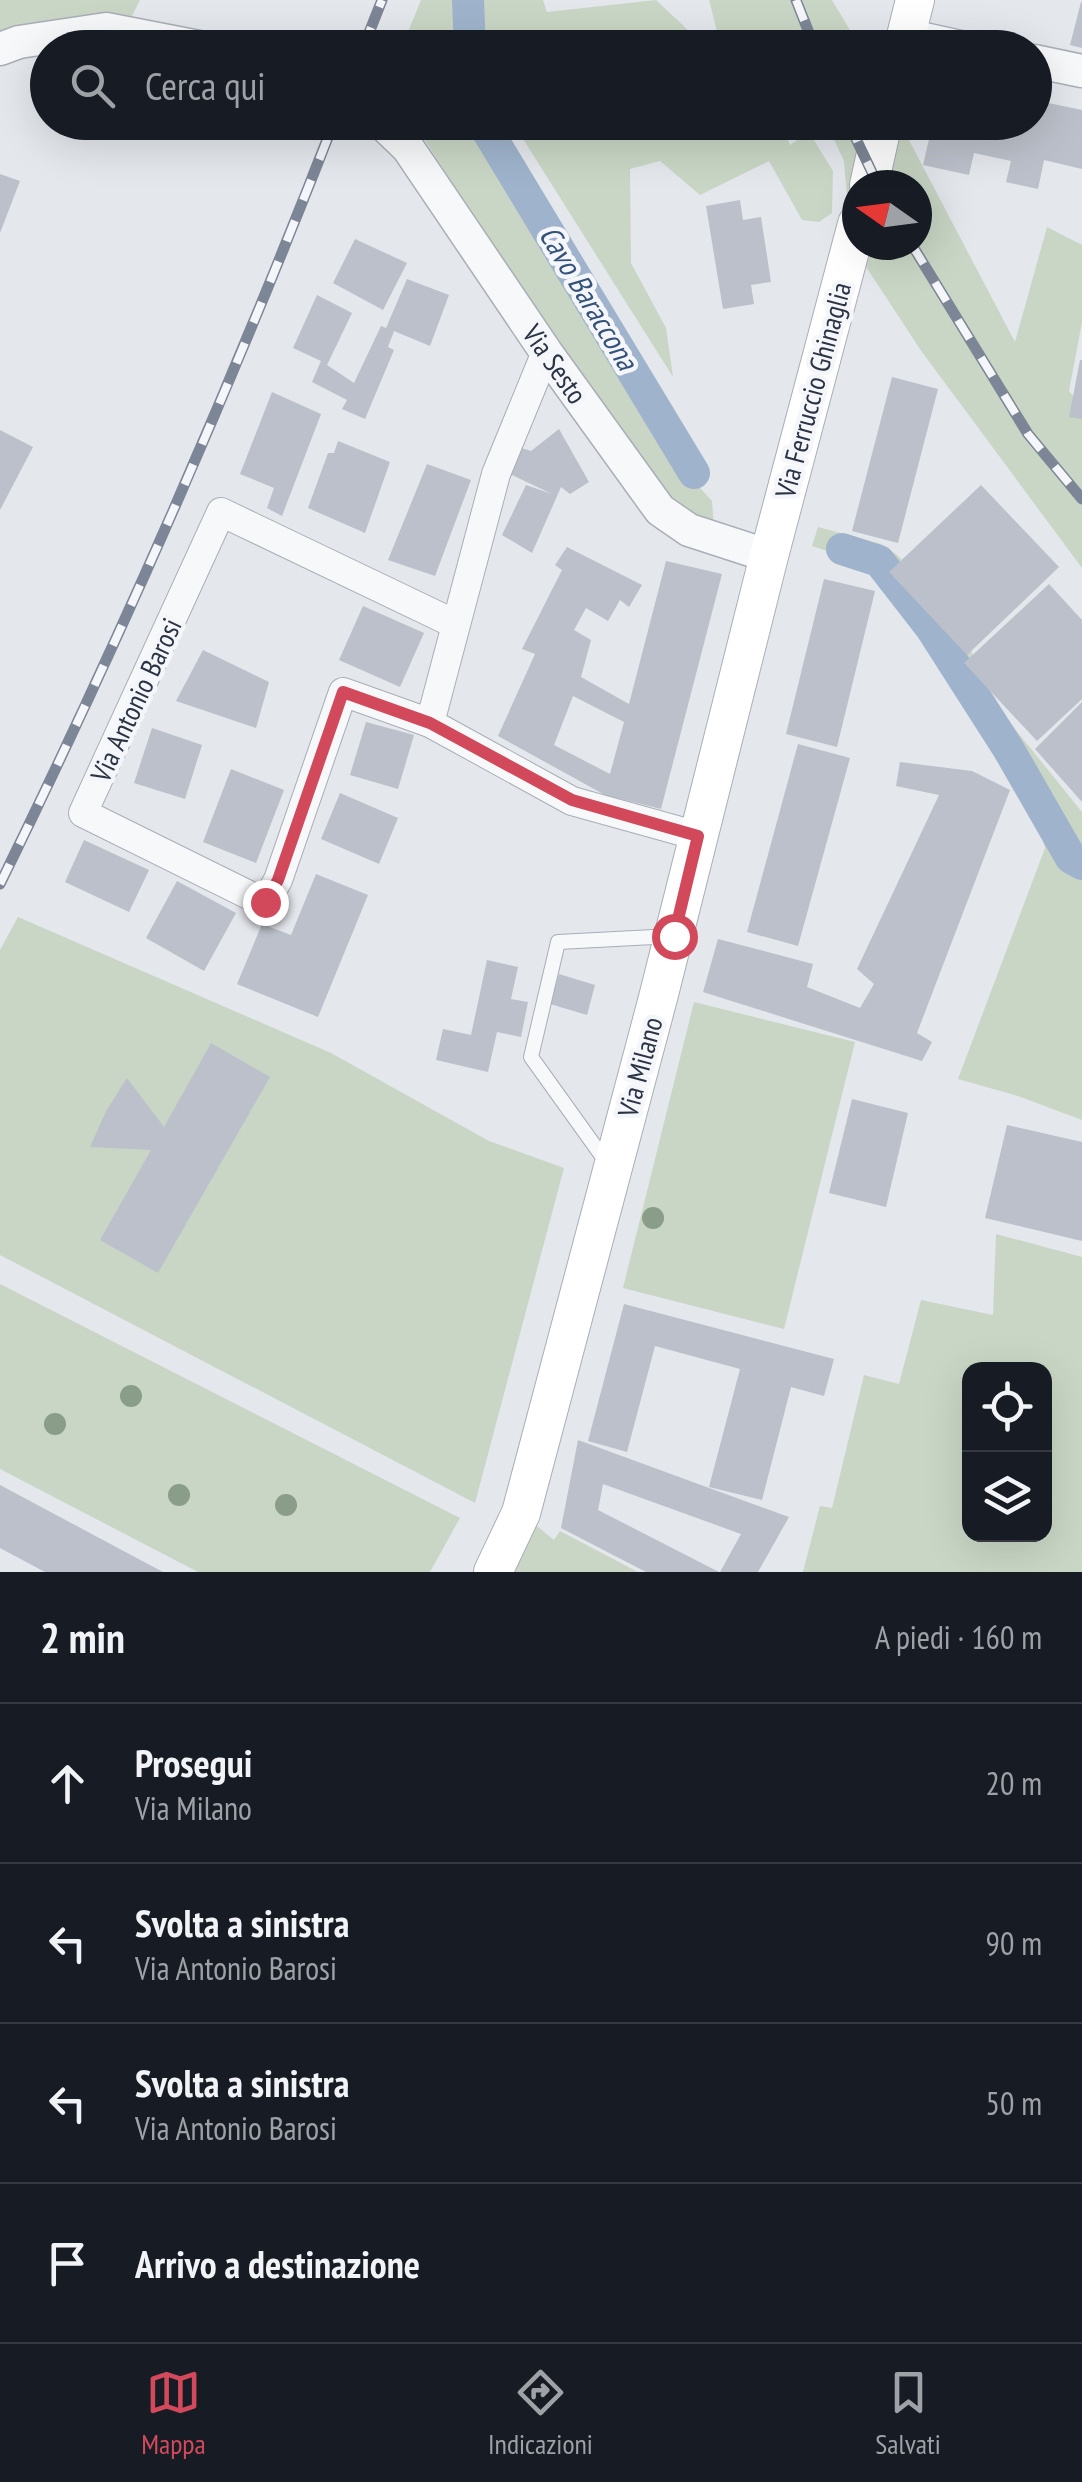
<!DOCTYPE html>
<html lang="it">
<head>
<meta charset="utf-8">
<style>
	:root { --surface:#171b24; --page:#242831; --text:#f1f3f6; --muted:#9ea1a6; --line:#363941; --accent:#d1495b }
	body { margin:0; font-family:"PT Sans Narrow",sans-serif; background:var(--page); color:var(--text) }
	.controls { position:absolute; right:30px; bottom:30px; display:grid; overflow:hidden; border-radius:20px; box-shadow:0 10px 40px #0002 }
	.controls button { width:90px; height:90px; display:grid; place-items:center; padding:0; border:0; border-bottom:2px solid var(--line); background:var(--surface); color:var(--text); font:50px sans-serif }
	.compass { position:absolute; left:842px; top:170px; width:90px; height:90px; border-radius:50%; background:var(--surface); box-shadow:0 10px 40px #0002; rotate:284deg }
	.stop { position:absolute; width:30px; height:30px; margin:-22px; border:8px solid #d1495b; border-radius:50%; background:#fff }
	.stop.end { background:#d1495b; border-color:#fff; box-shadow:0 2px 10px #0008 }
	.list { margin:0; padding:0; list-style:none }
	h2 { display:flex; justify-content:space-between; align-items:center; height:130px; margin:0; padding:0 40px; font-size:42px }
	h2 small { font-size:32px; font-weight:400; color:var(--muted) }
	.list li { display:grid; grid-template-columns:65px 1fr auto; gap:30px; align-items:center; box-sizing:border-box; height:160px; padding:0 40px; border-top:2px solid var(--line) }
	.list b { display:block; font-size:38px; white-space:nowrap }
	.list p { margin:0; font-size:32px; white-space:nowrap; color:var(--muted) }
	.list em { font-size:32px; font-style:normal; color:var(--muted) }
	.icon { flex:none; width:55px; height:55px; fill:none; stroke:currentColor; stroke-width:2; stroke-linecap:round; stroke-linejoin:round }
	.map { position:relative; flex:none; width:1082px; height:1572px; overflow:hidden }
	.search { position:absolute; background:var(--surface); box-shadow:0 10px 40px #0002; left:30px; right:30px; top:30px; height:110px; display:flex; align-items:center; gap:25px; box-sizing:border-box; padding:0 35px; border-radius:55px; color:var(--muted); font-size:38px }
	.sheet { height:770px; background:var(--surface) }
	nav { display:flex; justify-content:space-around; align-items:center; box-sizing:border-box; height:140px; border-top:2px solid var(--line); background:var(--surface); font-size:28px; color:var(--muted) }
	nav a { display:grid; justify-items:center; gap:5px }
	nav .on { color:var(--accent) }
	.map>svg:first-child { display:block }
	.green { fill:#c9d6c5; fill-rule:evenodd }
	.lines { fill:none; stroke-linecap:round; stroke-linejoin:round }
	.canal { stroke:#9fb4cc; stroke-width:32 }
	.building { fill:#bbc0ca; fill-rule:evenodd }
	.service-casing { stroke:#a9aeb7; stroke-width:16 }
	.minor-casing { stroke:#a9aeb7; stroke-width:30 }
	.tertiary-casing { stroke:#a9aeb7; stroke-width:35 }
	.secondary-casing { stroke:#a9aeb7; stroke-width:40 }
	.service { stroke:#f7f8fa; stroke-width:14 }
	.minor { stroke:#f7f8fa; stroke-width:28 }
	.tertiary { stroke:#f7f8fa; stroke-width:32 }
	.secondary { stroke:#fff; stroke-width:38 }
	.rail-casing { stroke:#7d8696; stroke-width:11 }
	.rail { stroke:#f4f6f9; stroke-width:8; stroke-dasharray:22; stroke-linecap:butt }
	.tree { fill:#899d89 }
	.route { stroke:#d1495b; stroke-width:12 }
	.labels { text-anchor:middle; stroke-width:9; stroke-linejoin:round; paint-order:stroke }
	.street-label { font-size:28px; fill:#2b3445; stroke:#f4f6f9 }
	.water-label { font-size:30px; font-style:italic; fill:#34527a; stroke:#f4f6f9 }
</style>
</head>
<body>
<div class="map">
<svg width="1082" height="1572" viewBox="0 0 1082 1572">
	<rect width="100%" height="100%" fill="#e4e7ec"/>
	<!-- green -->
	<g class="green">
		<polygon points="0,0 140,0 132,16 27,29 0,35"/>
		<polygon points="421,0 457,0 456,47 402,47"/>
		<polygon points="480,0 543,0 547,12 656,0 706,47 482,47"/>
		<polygon points="709,0 832,0 860,47 721,47"/>
		<polygon points="407,123 465,123 674,459 712,501 714,529 664,499 558,348 421,134"/>
		<polygon points="513,123 781,123 790,145 809,132 833,171 832,213 819,222 802,220 769,161 700,195 660,161 630,169 631,263 666,328 673,377"/>
		<path d="M826 123H900L1015 342 1047 227 1082 245V322L1069 391 1082 407V568L922 352 851 244 844 161ZM857 185H917V245H857Z"/>
		<polygon points="818,527 881,544 896,554 974,630 966,639 994,703 1082,812 1082,1120 1018,1096 958,1079 1045,848 1033,807 880,569 812,546"/>
		<polygon points="18,917 331,1053 489,1141 564,1168 475,1503 0,1255 0,950"/>
		<polygon points="694,1002 855,1042 784,1329 623,1288"/>
		<path d="M996 1234 1082 1257V1572H803L820 1506 832 1508 864 1375 899 1384 921 1300 993 1315ZM970 1370H1044V1534H970Z"/>
		<polygon points="0,1284 460,1518 430,1572 198,1572 0,1469"/>
		<polygon points="521,1513 554,1540 560,1531 638,1572 493,1572"/>
	</g>
	<g class="lines">
		<!-- canal -->
		<g class="canal">
			<polyline points="468,0 470,48"/>
			<polyline points="482,122 694,473"/>
			<polyline points="842,549 879,561 931,628 1009,750 1071,858 1082,864"/>
		</g>
	</g>
	<!-- building -->
	<g class="building">
		<polygon points="1081,2 1082,2 1082,48 1070,45"/>
		<polygon points="1034,100 1082,110 1082,169 1044,160 1038,189 1006,182 1011,161 974,153 969,175 923,165 933,122 1034,122"/>
		<polygon points="0,174 20,181 0,233"/>
		<polygon points="740,200 743,220 761,217 771,282 751,285 754,304 723,309 706,206"/>
		<polygon points="355,239 407,263 383,310 333,283"/>
		<polygon points="407,279 449,295 430,346 394,331 388,347 394,350 365,419 342,409 347,400 312,382 321,361 293,348 317,295 352,313 327,365 354,383 381,326 386,328"/>
		<polygon points="1080,360 1082,360 1082,419 1069,417"/>
		<polygon points="892,377 938,389 898,543 852,531"/>
		<polygon points="272,392 321,414 282,516 267,508 274,488 240,474"/>
		<polygon points="559,429 589,482 570,494 561,487 532,553 502,535 526,485 552,494 510,474 521,448 531,451"/>
		<polygon points="0,430 33,447 0,510"/>
		<polygon points="338,441 390,462 365,533 308,508 328,453 334,453"/>
		<polygon points="427,464 471,480 435,576 388,560"/>
		<polygon points="981,485 1059,567 967,655 889,572"/>
		<path d="M567 547 642 585 629 607 620 600 608 621 586 608 574 630 591 640 581 677 629 704 666 561 722 574 661 809 605 795 498 736 535 654 522 649 562 570 555 565ZM573 696 624 722 610 774 554 745Z"/>
		<polygon points="824,579 875,591 837,747 786,734"/>
		<polygon points="1049,584 1082,620 1082,699 1037,741 964,663"/>
		<polygon points="363,606 424,633 400,687 339,660"/>
		<polygon points="203,650 269,682 256,728 176,701"/>
		<polygon points="1082,702 1082,802 1035,749"/>
		<polygon points="366,722 414,735 398,789 350,775"/>
		<polygon points="152,728 202,745 185,799 134,783"/>
		<polygon points="798,744 850,758 798,946 747,932"/>
		<polygon points="900,762 972,771 1010,790 917,1033 932,1042 922,1061 703,992 718,939 813,964 807,987 860,1008 874,984 857,969 939,795 896,786"/>
		<polygon points="231,769 284,790 256,863 203,842"/>
		<polygon points="340,793 398,818 379,864 321,839"/>
		<polygon points="84,840 149,870 129,912 65,882"/>
		<polygon points="316,874 368,895 318,1017 237,984 262,924 291,935"/>
		<polygon points="177,881 236,913 204,971 146,938"/>
		<polygon points="487,960 518,967 511,999 528,1002 521,1037 497,1032 488,1072 436,1060 443,1029 471,1035"/>
		<polygon points="559,974 595,985 587,1015 550,1004"/>
		<polygon points="211,1043 270,1077 158,1273 100,1240 151,1150 90,1147 106,1111 127,1078 164,1127"/>
		<polygon points="852,1099 908,1113 886,1207 829,1193"/>
		<polygon points="1007,1125 1082,1142 1082,1241 985,1218"/>
		<polygon points="624,1304 834,1359 824,1396 791,1387 762,1500 709,1487 740,1369 655,1346 627,1452 588,1441"/>
		<polygon points="578,1440 701,1485 789,1517 758,1572 720,1572 741,1534 603,1484 598,1510 719,1572 646,1572 561,1528"/>
		<polygon points="0,1485 163,1572 45,1572 0,1548"/>
	</g>
	<g class="lines">
		<!-- service casing -->
		<g class="service-casing">
			<polyline id="service" points="607,1163 531,1057 558,942 673,936"/>
		</g>
		<!-- minor casing -->
		<g class="minor-casing">
			<g id="minor">
				<polyline points="455,624 221,512 83,813 265,903 278,880 343,692 430,723 572,801 698,836"/>
				<polyline points="430,723 496,474 546,352"/>
			</g>
		</g>
		<!-- tertiary casing -->
		<g class="tertiary-casing">
			<g id="tertiary">
				<polyline points="906,35 965,48"/>
				<polyline points="0,49 19,42 106,29 204,48"/>
				<polyline points="1034,61 1082,71"/>
				<polyline points="381,122 408,148 546,352 660,510 689,530 769,556"/>
			</g>
		</g>
		<!-- secondary casing -->
		<g class="secondary-casing">
			<g id="secondary">
				<polyline points="903,48 915,0"/>
				<polyline points="869,185 883,122"/>
				<polyline points="493,1572 521,1513 658,998 769,556 857,224"/>
			</g>
		</g>
		<!-- service -->
		<use href="#service" class="service"/>
		<!-- minor -->
		<use href="#minor" class="minor"/>
		<!-- tertiary -->
		<use href="#tertiary" class="tertiary"/>
		<!-- secondary -->
		<use href="#secondary" class="secondary"/>
		<!-- rail casing -->
		<g class="rail-casing">
			<g id="rail">
				<polyline points="796,0 815,48"/>
				<polyline points="363,48 382,0"/>
				<polyline points="848,122 878,185"/>
				<polyline points="912,245 1028,434 1082,499"/>
				<path d="M0 884C122 635 233 381 334 122"/>
			</g>
		</g>
		<!-- rail -->
		<use href="#rail" class="rail"/>
	</g>
	<!-- trees -->
	<g class="tree">
		<circle cx="653" cy="1218" r="11"/>
		<circle cx="131" cy="1396" r="11"/>
		<circle cx="55" cy="1424" r="11"/>
		<circle cx="179" cy="1495" r="11"/>
		<circle cx="286" cy="1505" r="11"/>
	</g>
	<g class="lines">
		<!-- route -->
		<polyline class="route" points="265,902 278,880 343,692 430,723 572,800 698,836 674,936"/>
	</g>
	<g class="labels">
		<!-- street labels -->
		<g class="street-label">
			<text transform="translate(555 364) rotate(55)" y="10">Via Sesto</text>
			<text transform="translate(813 390) rotate(-75)" y="10">Via Ferruccio Ghinaglia</text>
			<text transform="translate(136 700) rotate(-65)" y="10">Via Antonio Barosi</text>
			<text transform="translate(640 1067) rotate(-75)" y="10">Via Milano</text>
		</g>
		<!-- water labels -->
		<g class="water-label">
			<text transform="translate(588 298) rotate(59)" y="10">Cavo Baraccona</text>
		</g>
	</g>
</svg>
<div class="controls">
<button><svg class="icon" aria-label="locate" viewBox="0 0 24 24"><circle cx="12" cy="12" r="6"/><path d="M12 2v4M12 18v4M2 12h4M18 12h4"/></svg></button>
<button><svg class="icon" aria-label="layers" viewBox="0 0 24 24"><path d="M12 4l9 5-9 5-9-5zM3 14l9 5 9-5"/></svg></button>
</div>
<svg class="compass" viewBox="-18 -18 36 36"><path d="M0-13l5 13h-10z" fill="#e53935"/><path d="M0 13l5-13h-10z" fill="#9ea1a6"/></svg>
<div class="stop" style="left:674px;top:936px"></div>
<div class="stop end" style="left:265px;top:902px"></div>
<div class="search"><svg class="icon" aria-label="search" viewBox="0 0 24 24"><circle cx="10" cy="10" r="6"/><path d="M15 15l6 6"/></svg>Cerca qui</div>
</div>
<section class="sheet">
<h2>2 min<small>A piedi · 160 m</small></h2>
<ul class="list">
<li><svg class="icon" aria-label="ahead" viewBox="0 0 24 24"><path d="M12 20V5M6 11l6-6 6 6"/></svg><div><b>Prosegui</b><p>Via Milano</p></div><em>20 m</em></li>
<li><svg class="icon" aria-label="left" viewBox="0 0 24 24"><path d="M17 20v-9H6M10 6l-5 5 5 5"/></svg><div><b>Svolta a sinistra</b><p>Via Antonio Barosi</p></div><em>90 m</em></li>
<li><svg class="icon" aria-label="left" viewBox="0 0 24 24"><path d="M17 20v-9H6M10 6l-5 5 5 5"/></svg><div><b>Svolta a sinistra</b><p>Via Antonio Barosi</p></div><em>50 m</em></li>
<li><svg class="icon" aria-label="arrive" viewBox="0 0 24 24"><path d="M6 21V4h12l-3 4 3 4H6"/></svg><div><b>Arrivo a destinazione</b></div></li>
</ul>
</section>
<nav>
<a class="on"><svg class="icon" aria-label="map" viewBox="0 0 24 24"><path d="M3 6l6-2 6 2 6-2v14l-6 2-6-2-6 2zM9 4v14M15 6v14"/></svg>Mappa</a>
<a><svg class="icon" aria-label="directions" viewBox="0 0 24 24"><path d="M12 3l9 9-9 9-9-9zM9 14v-3h6M13 9l2 2-2 2"/></svg>Indicazioni</a>
<a><svg class="icon" aria-label="saved" viewBox="0 0 24 24"><path d="M7 4h10v16l-5-4-5 4z"/></svg>Salvati</a>
</nav>
</body>
</html>
